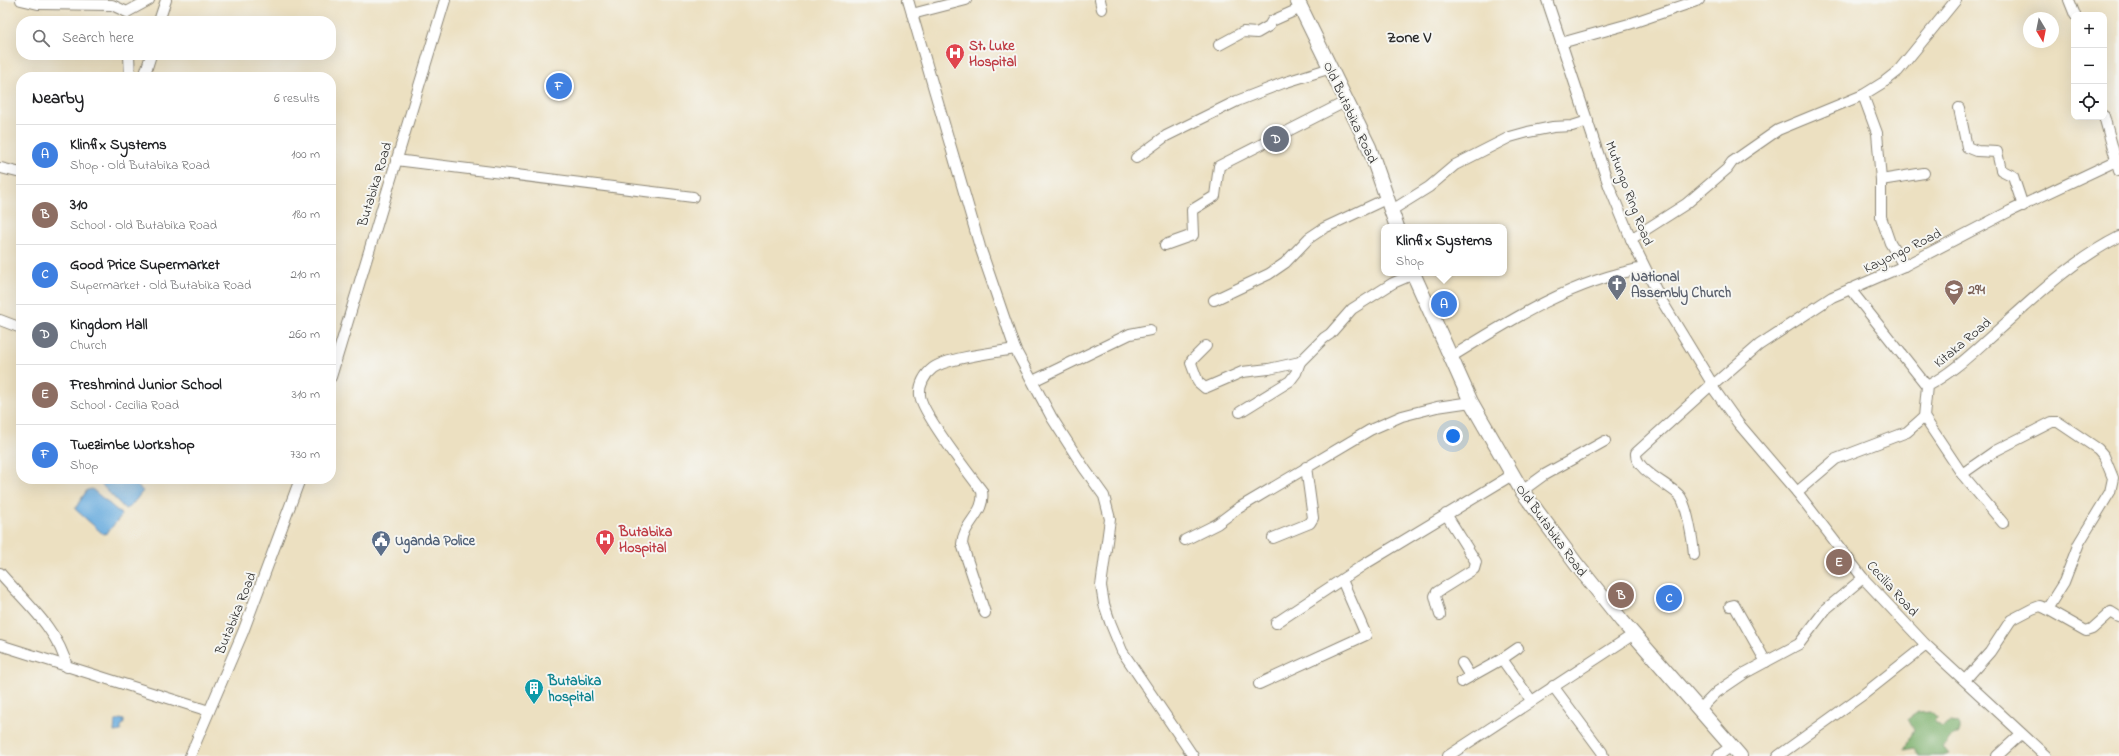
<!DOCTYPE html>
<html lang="en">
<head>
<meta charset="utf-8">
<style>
	:root { --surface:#fff; --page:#f2f2f2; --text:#202124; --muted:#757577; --line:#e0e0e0; --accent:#111827 }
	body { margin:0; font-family:"Indie Flower",sans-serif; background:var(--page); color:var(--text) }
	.controls { position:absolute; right:12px; top:12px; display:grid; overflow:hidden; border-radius:8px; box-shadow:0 4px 16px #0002 }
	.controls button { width:36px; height:36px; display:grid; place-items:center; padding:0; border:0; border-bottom:1px solid var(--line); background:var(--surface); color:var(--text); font:20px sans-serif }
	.compass { position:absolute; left:2023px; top:12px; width:36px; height:36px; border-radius:50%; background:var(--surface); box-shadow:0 4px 16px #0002; rotate:170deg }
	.you { position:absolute; left:1453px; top:436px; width:14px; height:14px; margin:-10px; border:3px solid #fff; border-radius:50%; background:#1a73e8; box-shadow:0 0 0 6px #1a73e833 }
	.badge { display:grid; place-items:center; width:26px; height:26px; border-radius:50%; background:var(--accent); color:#fff; font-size:13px; font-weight:700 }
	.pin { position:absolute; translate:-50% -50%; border:2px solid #fff; box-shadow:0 1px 4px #0006 }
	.popup { position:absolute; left:1381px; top:224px; width:126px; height:52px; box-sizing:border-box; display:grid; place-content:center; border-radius:8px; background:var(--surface); filter:drop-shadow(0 1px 3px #0005); font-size:13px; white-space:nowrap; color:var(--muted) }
	.popup b { font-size:15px; color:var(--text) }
	.popup::after { content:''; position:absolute; left:50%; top:100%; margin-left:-8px; border:8px solid transparent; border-top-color:var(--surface) }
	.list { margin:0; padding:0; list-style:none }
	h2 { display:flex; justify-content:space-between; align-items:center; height:52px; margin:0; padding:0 16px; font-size:17px }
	h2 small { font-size:13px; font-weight:400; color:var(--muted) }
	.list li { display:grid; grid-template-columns:26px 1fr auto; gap:12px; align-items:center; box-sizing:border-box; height:60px; padding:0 16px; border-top:1px solid var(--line) }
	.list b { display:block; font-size:15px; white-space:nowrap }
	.list p { margin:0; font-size:13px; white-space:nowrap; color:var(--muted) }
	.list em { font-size:13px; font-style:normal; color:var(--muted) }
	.icon { flex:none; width:22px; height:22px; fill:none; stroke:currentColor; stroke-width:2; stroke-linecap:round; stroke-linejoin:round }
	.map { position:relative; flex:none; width:2119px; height:756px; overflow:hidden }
	.search { position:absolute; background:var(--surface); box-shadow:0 4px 16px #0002; left:16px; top:16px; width:320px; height:44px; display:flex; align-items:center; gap:10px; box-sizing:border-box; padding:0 14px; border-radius:16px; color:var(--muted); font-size:15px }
	.panel { position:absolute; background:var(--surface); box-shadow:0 4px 16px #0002; left:16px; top:72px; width:320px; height:412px; border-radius:16px }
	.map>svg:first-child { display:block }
	.forest { fill:#7cb06c; stroke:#546e4c }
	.water { fill:#69acde; stroke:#4a6c84 }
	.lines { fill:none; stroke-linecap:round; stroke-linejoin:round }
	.street-casing { stroke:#8c8676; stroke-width:12 }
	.secondary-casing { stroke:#8c8676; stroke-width:16 }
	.street { stroke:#fff; stroke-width:10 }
	.secondary { stroke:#fff; stroke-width:14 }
	.labels { text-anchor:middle; stroke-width:4; stroke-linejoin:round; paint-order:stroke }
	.health-label { font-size:14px; font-weight:bold; fill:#be3a42; stroke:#f6f6f2; text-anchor:start }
	.street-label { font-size:14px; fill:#2b2b2b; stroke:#f6f6f2 }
	.worship-label { font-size:14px; font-weight:bold; fill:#5b616d; stroke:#f6f6f2; text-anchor:start }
	.education-label { font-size:14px; font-weight:bold; fill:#785e54; stroke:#f6f6f2; text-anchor:start }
	.service-label { font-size:14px; font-weight:bold; fill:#4e5e75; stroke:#f6f6f2; text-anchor:start }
	.culture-label { font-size:14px; font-weight:bold; fill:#0d838f; stroke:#f6f6f2; text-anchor:start }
	.quarter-label { font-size:16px; font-weight:bold; fill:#2b2b2b; stroke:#f6f6f2 }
</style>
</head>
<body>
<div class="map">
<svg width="2119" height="756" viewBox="0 0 2119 756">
	<rect width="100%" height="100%" fill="#f6f6f2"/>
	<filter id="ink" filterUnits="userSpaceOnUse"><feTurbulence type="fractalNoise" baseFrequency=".025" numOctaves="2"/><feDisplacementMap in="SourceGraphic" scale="8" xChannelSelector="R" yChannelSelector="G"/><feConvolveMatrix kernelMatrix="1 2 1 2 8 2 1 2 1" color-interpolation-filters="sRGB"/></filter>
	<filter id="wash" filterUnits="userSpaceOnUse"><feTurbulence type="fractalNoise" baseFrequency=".012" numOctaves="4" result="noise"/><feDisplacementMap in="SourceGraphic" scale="16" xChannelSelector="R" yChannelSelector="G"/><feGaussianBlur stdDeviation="0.9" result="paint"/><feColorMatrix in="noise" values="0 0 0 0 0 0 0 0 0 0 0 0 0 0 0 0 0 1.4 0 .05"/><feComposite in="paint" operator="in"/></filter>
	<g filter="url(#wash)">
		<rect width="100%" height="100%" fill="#ece0c1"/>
		<!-- forest -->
		<polygon class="forest" points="1930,711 1937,717 1933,721 1941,727 1949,722 1959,723 1959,733 1950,738 1943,747 1949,754 1943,756 1919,756 1914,748 1905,750 1914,730 1908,719 1918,712"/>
		<!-- water -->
		<g class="water">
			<polygon points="96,479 129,479 143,491 130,507 125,509"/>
			<polygon points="92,489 120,513 121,516 107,533 103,534 75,509 87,490"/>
			<polygon points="120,719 124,720 124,723 121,727 121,731 114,732 115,722"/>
		</g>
	</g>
	<g filter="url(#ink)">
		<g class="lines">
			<!-- street casing -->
			<g class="street-casing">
				<g id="street">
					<polyline points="21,0 38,4 112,5 127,12 149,0"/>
					<polyline points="908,0 980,247 1015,349 1052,418 1084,468 1104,496 1110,519 1101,586 1104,604 1110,622 1122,651 1193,756"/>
					<polyline points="1100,0 1102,9"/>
					<polyline points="1547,0 1609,186 1631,239 1660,298 1713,385 1711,385 1738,423 1797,492 1863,578 1926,645 2046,756"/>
					<polyline points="2069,0 2075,15"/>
					<polyline points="912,14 966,0"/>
					<polyline points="159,21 166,0"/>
					<polyline points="1561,43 1629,24 1699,0"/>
					<polyline points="1219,45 1243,32 1257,33 1269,26 1272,21 1301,8"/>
					<polyline points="129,55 130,77"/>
					<polyline points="144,77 151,55"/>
					<polyline points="1863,95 1877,133 1881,180 1881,217 1890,243 1904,266"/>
					<polyline points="1959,108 1967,147 1977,151 1997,152 2001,170 2013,176 2023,206"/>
					<polyline points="2104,116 2119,171"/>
					<polyline points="1136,158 1166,136 1237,101 1283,83 1331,68"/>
					<polyline points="396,160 693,197"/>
					<polyline points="1,168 21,173"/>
					<polyline points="1881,180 1924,173"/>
					<polyline points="1392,210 1429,187 1455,165 1510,137 1528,132 1553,127 1572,126 1588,121"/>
					<polyline points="1631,239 1686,204 1727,169 1732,162 1778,130 1863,95 1884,82 1898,71 1956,0"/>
					<polyline points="1165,245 1193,235 1192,210 1215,196 1219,166 1347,101"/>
					<polyline points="1850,289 1927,386"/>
					<polyline points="1214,300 1269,274 1285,263 1309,238 1324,228 1388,198"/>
					<polyline points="0,320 21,328"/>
					<polyline points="1206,346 1192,360 1191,363 1198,382 1205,388 1242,372 1269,369 1300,362 1324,338 1330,334 1352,309 1393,283 1414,274"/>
					<path d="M1451 357C1512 319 1572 281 1644 268"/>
					<polyline points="331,377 445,0"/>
					<polyline points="1033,381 1130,334 1150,330"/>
					<polyline points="1713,385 1759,345 1832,297 1904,266 2010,211 2116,161"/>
					<polyline points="1240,412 1290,381 1296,373 1300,362"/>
					<polyline points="1924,417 1962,474 1995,451 2052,422 2058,422 2098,449 2104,456 2113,478 2110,492 2079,543 2064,582 2047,609"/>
					<polyline points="1962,474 2003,523"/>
					<polyline points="1522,491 1544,475 1605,441"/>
					<path d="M1797 492 1836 459 1907 432 1924 417 1927 386C1950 374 1968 357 1987 340 2029 303 2069 262 2119 237"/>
					<polyline points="1273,538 1310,523 1313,518 1306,467"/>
					<polyline points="1185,540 1217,524 1237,509 1370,430 1402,416 1437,407 1471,402"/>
					<path d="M1694 555C1693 542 1687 503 1679 495 1668 484 1634 469 1636 453L1711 385"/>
					<path d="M0 573C24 601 59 630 67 667"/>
					<polyline points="1730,606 1734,605 1766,662"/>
					<path d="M985 613 962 544C963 523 986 513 982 491 969 474 921 411 920 395 919 385 925 374 933 368 946 358 997 352 1015 349"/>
					<polyline points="1440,615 1435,596 1437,592 1474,569 1476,562 1446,514"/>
					<polyline points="1276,623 1365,564 1512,475"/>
					<polyline points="0,645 209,711"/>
					<polyline points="1502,659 1518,648"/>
					<polyline points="1462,663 1470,676"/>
					<polyline points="1965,680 1990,652 2011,620 2032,609 2040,606 2047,609 2086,631 2092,629 2111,612 2119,617"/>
					<polyline points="1461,682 1502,659 1531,700"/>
					<polyline points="1259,684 1366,635 1342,580"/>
					<polyline points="1553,686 1602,752 1603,756"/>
					<polyline points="1700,709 1717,692 1745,673 1799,644 1826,609 1863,578"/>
					<polyline points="190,756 243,632 300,479"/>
					<polyline points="1448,756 1634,634"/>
					<polyline points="1718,756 1726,750 1733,748"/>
					<polyline points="1778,756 1864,694 1926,645"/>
					<polyline points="1997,756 2021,734"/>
				</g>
			</g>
			<!-- secondary casing -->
			<g class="secondary-casing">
				<g id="secondary">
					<polyline points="1297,0 1369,147 1397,227"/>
					<polyline points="1413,273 1471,402 1522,491 1577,565 1622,621 1740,756"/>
				</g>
			</g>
			<!-- street -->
			<use href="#street" class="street"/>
			<!-- secondary -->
			<use href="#secondary" class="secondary"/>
		</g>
	</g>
	<!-- icons -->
	<defs>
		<g id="hospital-pin" transform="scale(1)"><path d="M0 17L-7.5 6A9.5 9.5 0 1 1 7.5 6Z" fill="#e0444e" stroke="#f6f6f2"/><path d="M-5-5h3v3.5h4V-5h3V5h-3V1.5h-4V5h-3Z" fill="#fff"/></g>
		<g id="church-pin" transform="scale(1)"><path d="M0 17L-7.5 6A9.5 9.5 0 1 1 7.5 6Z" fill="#6b7280" stroke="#f6f6f2"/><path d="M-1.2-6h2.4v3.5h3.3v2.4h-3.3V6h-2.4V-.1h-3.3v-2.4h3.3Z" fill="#fff"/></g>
		<g id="school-pin" transform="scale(1)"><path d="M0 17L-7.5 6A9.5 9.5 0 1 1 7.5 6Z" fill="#8d6e63" stroke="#f6f6f2"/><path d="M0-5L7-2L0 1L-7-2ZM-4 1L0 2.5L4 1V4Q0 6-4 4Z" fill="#fff"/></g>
		<g id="civic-pin" transform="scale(1)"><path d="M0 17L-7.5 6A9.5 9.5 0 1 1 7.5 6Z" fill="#5c6f8a" stroke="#f6f6f2"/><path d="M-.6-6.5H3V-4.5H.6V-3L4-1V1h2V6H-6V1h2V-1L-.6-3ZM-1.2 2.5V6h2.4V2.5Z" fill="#fff"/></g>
		<g id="building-pin" transform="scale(1)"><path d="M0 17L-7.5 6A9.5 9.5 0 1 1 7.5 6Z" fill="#0f9aa8" stroke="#f6f6f2"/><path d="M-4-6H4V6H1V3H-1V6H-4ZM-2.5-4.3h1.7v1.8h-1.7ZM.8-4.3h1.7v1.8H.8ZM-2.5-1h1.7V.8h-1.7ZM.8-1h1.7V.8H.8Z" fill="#fff"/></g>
	</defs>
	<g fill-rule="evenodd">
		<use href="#hospital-pin" x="955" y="53"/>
		<use href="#church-pin" x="1617" y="284"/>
		<use href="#school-pin" x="1954" y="289"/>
		<use href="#hospital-pin" x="605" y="539"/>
		<use href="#civic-pin" x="381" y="540"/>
		<use href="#building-pin" x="534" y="688"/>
	</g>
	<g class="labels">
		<!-- health labels -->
		<g class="health-label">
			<text x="969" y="50">St. Luke<tspan x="969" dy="16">Hospital</tspan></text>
			<text x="619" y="536">Butabika<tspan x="619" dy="16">Hospital</tspan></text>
		</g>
		<!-- street labels -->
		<g class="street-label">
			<text transform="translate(1351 112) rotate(65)" y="5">Old Butabika Road</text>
			<text transform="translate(374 184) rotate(-73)" y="5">Butabika Road</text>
			<text transform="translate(1630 193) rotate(69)" y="5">Mutungo Ring Road</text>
			<text transform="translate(1902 250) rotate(-26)" y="5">Kayongo Road</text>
			<text transform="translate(1962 342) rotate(-40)" y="5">Kitaka Road</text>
			<text transform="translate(1552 530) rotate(54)" y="5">Old Butabika Road</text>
			<text transform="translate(1893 588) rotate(48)" y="5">Cecilia Road</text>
			<text transform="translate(235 613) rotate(-68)" y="5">Butabika Road</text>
		</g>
		<!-- worship labels -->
		<g class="worship-label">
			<text x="1631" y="281">National<tspan x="1631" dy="16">Assembly Church</tspan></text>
		</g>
		<!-- education labels -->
		<g class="education-label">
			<text x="1968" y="294">294</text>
		</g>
		<!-- service labels -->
		<g class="service-label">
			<text x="395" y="545">Uganda Police</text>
		</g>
		<!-- culture labels -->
		<g class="culture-label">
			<text x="548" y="685">Butabika<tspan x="548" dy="16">hospital</tspan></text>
		</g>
		<!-- quarter labels -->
		<g class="quarter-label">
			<text x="1409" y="42">Zone V</text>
		</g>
	</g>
</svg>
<div class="controls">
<button>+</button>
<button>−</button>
<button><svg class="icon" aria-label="locate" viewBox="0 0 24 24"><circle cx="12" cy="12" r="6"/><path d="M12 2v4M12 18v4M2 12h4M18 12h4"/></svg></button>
</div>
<svg class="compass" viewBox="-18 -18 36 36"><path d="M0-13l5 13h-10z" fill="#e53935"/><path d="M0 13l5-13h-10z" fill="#757577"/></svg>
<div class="you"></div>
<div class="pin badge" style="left:1444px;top:304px;background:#3f7fe0">A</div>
<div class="popup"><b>Klinfix Systems</b>Shop</div>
<div class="pin badge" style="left:1621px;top:595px;background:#8d6e63">B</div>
<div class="pin badge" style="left:1669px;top:598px;background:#3f7fe0">C</div>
<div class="pin badge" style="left:1276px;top:139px;background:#6b7280">D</div>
<div class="pin badge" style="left:1839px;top:562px;background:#8d6e63">E</div>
<div class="pin badge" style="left:559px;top:86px;background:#3f7fe0">F</div>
<div class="search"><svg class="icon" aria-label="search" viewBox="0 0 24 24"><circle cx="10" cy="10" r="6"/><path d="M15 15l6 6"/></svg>Search here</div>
<section class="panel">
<h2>Nearby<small>6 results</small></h2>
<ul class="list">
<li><span class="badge" style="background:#3f7fe0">A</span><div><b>Klinfix Systems</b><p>Shop · Old Butabika Road</p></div><em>100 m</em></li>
<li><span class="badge" style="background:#8d6e63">B</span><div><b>310</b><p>School · Old Butabika Road</p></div><em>180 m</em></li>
<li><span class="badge" style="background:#3f7fe0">C</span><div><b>Good Price Supermarket</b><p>Supermarket · Old Butabika Road</p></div><em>210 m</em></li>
<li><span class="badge" style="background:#6b7280">D</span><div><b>Kingdom Hall</b><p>Church</p></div><em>260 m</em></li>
<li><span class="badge" style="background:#8d6e63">E</span><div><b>Freshmind Junior School</b><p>School · Cecilia Road</p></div><em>310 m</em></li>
<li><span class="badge" style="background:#3f7fe0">F</span><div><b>Twezimbe Workshop</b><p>Shop</p></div><em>730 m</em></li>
</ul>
</section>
</div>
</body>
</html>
